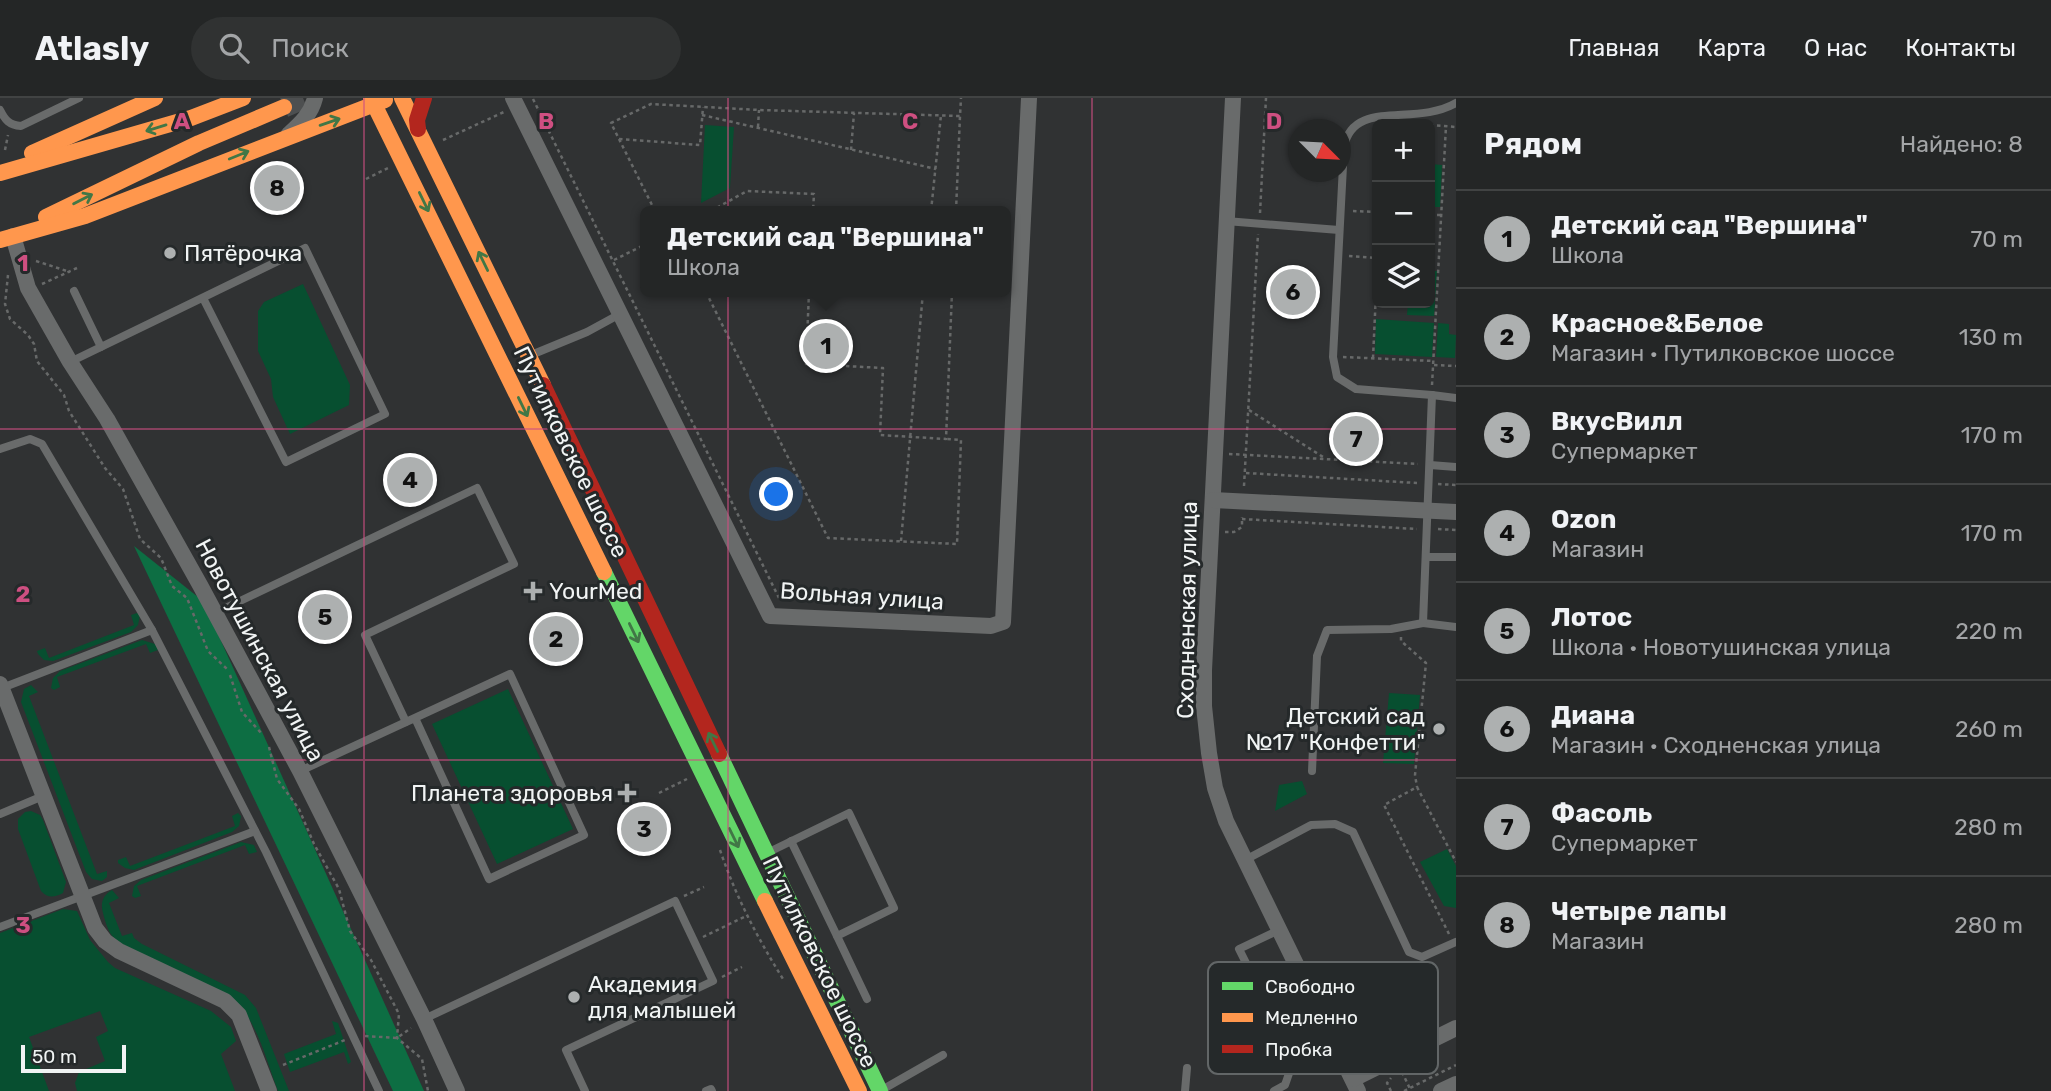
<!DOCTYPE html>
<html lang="ru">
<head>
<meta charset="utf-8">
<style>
	:root { --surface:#242626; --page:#303232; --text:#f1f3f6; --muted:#a3a5a7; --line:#414343; --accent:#adb0b0 }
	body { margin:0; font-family:Rubik,sans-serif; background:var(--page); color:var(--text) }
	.controls { position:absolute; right:21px; top:21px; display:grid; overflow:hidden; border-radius:10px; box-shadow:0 2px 5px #0004 }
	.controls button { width:63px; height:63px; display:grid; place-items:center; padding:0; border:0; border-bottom:2px solid var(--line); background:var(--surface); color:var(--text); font:35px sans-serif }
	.compass { position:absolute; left:1288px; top:21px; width:63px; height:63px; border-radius:50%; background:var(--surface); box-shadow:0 2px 5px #0004; rotate:114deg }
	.scale { position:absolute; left:21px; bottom:18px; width:105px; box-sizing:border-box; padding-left:7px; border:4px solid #f1f4f4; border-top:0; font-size:19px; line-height:24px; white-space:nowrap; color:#f1f4f4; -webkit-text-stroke:5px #25292a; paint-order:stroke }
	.you { position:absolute; left:777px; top:397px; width:24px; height:24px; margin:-18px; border:5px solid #fff; border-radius:50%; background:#1a73e8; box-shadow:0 0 0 10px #1a73e833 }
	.badge { display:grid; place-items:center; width:46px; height:46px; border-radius:50%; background:var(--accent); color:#111; font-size:23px; font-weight:700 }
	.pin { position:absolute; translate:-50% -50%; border:4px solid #fff; box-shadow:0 2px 7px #0006 }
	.popup { position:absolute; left:640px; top:108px; width:371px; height:91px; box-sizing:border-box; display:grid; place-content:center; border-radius:10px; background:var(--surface); filter:drop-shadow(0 2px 5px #0005); font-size:23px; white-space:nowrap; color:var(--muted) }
	.popup b { font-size:26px; color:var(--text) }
	.popup::after { content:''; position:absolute; left:50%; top:100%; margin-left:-14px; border:14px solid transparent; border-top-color:var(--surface) }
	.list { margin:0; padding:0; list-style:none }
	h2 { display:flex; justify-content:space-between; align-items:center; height:91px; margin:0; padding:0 28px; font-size:30px }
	h2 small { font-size:23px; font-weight:400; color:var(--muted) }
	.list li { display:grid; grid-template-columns:46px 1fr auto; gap:21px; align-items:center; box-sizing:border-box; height:98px; padding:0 28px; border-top:2px solid var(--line) }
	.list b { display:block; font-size:26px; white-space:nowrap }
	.list p { margin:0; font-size:23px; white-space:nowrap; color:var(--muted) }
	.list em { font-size:23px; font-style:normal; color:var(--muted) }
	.icon { flex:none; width:38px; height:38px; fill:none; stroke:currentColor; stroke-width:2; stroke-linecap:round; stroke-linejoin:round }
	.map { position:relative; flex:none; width:1456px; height:993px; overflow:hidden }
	header { display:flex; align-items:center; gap:42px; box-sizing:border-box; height:98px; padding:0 35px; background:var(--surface); border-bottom:2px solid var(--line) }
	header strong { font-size:33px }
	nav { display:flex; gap:38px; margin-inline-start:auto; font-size:24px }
	.search { width:490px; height:63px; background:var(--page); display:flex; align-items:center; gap:18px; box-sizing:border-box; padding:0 24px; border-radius:38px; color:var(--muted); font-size:26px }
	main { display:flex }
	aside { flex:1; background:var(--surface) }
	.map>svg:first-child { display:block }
	.green { fill:#074f30 }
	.forest { fill:#0d6e43 }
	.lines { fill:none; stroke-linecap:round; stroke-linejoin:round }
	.secondary-tunnel { stroke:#4d4f50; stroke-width:21; stroke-dasharray:21 10; stroke-linecap:butt }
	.path { stroke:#676969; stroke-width:2.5; stroke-dasharray:3.5 3.5; stroke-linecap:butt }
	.lane { stroke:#696b6b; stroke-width:8 }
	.street { stroke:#696b6b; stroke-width:16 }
	.fast { stroke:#63d668; stroke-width:16 }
	.slow { stroke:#ff974d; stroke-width:16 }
	.jam { stroke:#b3261e; stroke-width:16 }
	.oneway { stroke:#417746 }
	.grid { fill:none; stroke:#ce4f81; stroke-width:2; stroke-opacity:0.55 }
	.poi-dot { fill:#adb0b0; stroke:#25292a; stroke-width:2.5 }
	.labels { text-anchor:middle; stroke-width:6; stroke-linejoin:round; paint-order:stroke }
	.poi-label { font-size:23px; fill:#f1f4f4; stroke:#25292a; text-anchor:start }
	.street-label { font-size:23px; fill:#f1f4f4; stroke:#25292a }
	.key { fill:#25292a; stroke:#626667; stroke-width:2 }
	.key-label { font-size:19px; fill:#f1f4f4 }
	.grid-label { font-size:23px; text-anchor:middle; font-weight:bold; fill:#ce4f81; stroke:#25292a; stroke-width:6; stroke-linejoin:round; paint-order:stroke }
</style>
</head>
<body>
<header>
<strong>Atlasly</strong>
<div class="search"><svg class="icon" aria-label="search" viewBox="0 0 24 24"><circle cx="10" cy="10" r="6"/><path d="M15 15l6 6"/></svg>Поиск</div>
<nav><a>Главная</a><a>Карта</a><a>О нас</a><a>Контакты</a></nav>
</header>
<main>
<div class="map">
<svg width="1456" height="993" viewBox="0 0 1456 993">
	<rect width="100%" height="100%" fill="#303233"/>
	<!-- green -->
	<g class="green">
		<polygon points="705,27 734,29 730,90 701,105"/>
		<polygon points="1430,66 1442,67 1440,109 1430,109"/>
		<polygon points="1430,173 1437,173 1434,218 1407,217 1408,205 1430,205"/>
		<polygon points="303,186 350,287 349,307 290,336 273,299 271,281 258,253 258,213 264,204"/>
		<polygon points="1376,221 1434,225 1432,259 1375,256"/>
		<polygon points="1438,225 1449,226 1449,236 1456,237 1455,260 1436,259"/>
		<polygon points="137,515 140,517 138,527 131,534 53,563 44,562 38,556 37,553 45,550 49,560 134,527 131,517"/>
		<polygon points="142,542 155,546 158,552 150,555 146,546 57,579 60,589 54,592 51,590 53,580 60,573"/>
		<polygon points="31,587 38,594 29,598 97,776 107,773 107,779 102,783 92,781 86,774 21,604 24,591"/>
		<polygon points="508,591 573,731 497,766 432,626"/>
		<polygon points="1389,595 1420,597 1414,666 1383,665"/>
		<polygon points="1302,683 1307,696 1275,713 1279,687"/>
		<path d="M31 713 40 717 43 722 66 784 63 795C55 799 48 801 41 793L18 731V721L25 714Z"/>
		<polygon points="238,715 241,718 239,728 232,734 134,772 125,770 118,765 118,762 126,759 130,768 235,728 232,718"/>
		<polygon points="241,744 254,747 257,754 249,756 245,747 137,788 141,798 135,800 132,798 134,788 141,782"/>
		<polygon points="1447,751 1456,768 1456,810 1444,808 1420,764"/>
		<path d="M112 792 119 800 109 805 122 838 132 835 134 840 142 846 245 897 256 910 289 993H278C265 960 257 918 227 896 197 883 135 862 114 840 108 834 105 823 103 815 100 805 103 797 112 792Z"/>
		<polygon points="63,811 77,813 90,842 108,864 115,870 211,913 231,929 236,943 221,956 235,993 77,993 75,985 79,974 105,963 96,939 108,933 100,913 29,939 49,993 0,993 0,835"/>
		<polygon points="332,923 338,925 351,964 348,966 344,954 290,974 284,956 336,936"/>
	</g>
	<!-- forest -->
	<polygon class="forest" points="134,448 203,503 424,993 393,993"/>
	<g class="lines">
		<!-- secondary-tunnel -->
		<polyline class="secondary-tunnel" points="284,9 305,0"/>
		<!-- path -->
		<g class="path">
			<polyline points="533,1 779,500"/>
			<polyline points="702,17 936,71"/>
			<polyline points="1430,27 1456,29"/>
			<polyline points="758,29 759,12"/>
			<polyline points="619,41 700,47 703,9"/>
			<polyline points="443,42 504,14"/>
			<polyline points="5,52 8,37"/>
			<polyline points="851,52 854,15"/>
			<polyline points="366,81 388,70"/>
			<polyline points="655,113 611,25 651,6 759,12 960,18 961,0"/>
			<polyline points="711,113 747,93 814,96 813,113"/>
			<polyline points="931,113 941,17"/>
			<polyline points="956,113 960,18"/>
			<polyline points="1353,113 1377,114"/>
			<polyline points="1260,115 1266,0"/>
			<polyline points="1430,117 1442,117"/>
			<polyline points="1349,158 1377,160"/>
			<polyline points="614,162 646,146"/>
			<polyline points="36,163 70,174"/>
			<polyline points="8,177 5,206 10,221 28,237 34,246 37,263 64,297 69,313 105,370 123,391 140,441 161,460 172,488 187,500 208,553 227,571"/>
			<polyline points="42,186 77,170"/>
			<polyline points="706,194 828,440 957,446 961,342 946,341"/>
			<polyline points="809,194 806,266 883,270 880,337 946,341 952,194"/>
			<polyline points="1343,259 1434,263"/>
			<polyline points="1373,260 1377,173"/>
			<polyline points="1434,267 1456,268"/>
			<polyline points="1432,287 1446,28"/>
			<polyline points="1249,312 1323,359"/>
			<polyline points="1229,356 1418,366"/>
			<polyline points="1246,375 1417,385"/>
			<polyline points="1438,386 1456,387"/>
			<polyline points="1244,388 1258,136"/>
			<polyline points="1242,421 1417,431"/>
			<polyline points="1438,431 1456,432"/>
			<polyline points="1190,433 1197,433"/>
			<polyline points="1225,434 1234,434 1242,429 1242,419"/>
			<polyline points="901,443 923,194"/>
			<polyline points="1401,539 1401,543 1426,565 1415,677 1417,689"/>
			<polyline points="230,577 242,614 263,637"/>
			<polyline points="269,649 277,681 299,711 314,746 339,791 350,833 371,862 399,916 397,940 422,961 428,993"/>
			<polyline points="659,695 687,681"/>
			<path d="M720 752C736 799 757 839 783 881"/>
			<polyline points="684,798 704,789"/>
			<polyline points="1449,836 1384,707 1417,689 1456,764"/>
			<polyline points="703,839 746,818"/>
			<polyline points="722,879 742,869"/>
			<polyline points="365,938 397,940 411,930"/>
			<polyline points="283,967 345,942"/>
			<polyline points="1402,974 1411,993"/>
			<polyline points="1391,993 1387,985 1391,980"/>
			<polyline points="1404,993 1456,967"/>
		</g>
		<!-- lane -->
		<g class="lane">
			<path d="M1456 5C1415 29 1353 0 1344 49L1333 259 1337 279 1356 291 1432 297 1423 525 1456 529"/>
			<path d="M0 12C5 22 9 27 21 28L79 0"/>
			<polyline points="1226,123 1339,132"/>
			<polyline points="74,193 101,249"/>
			<polyline points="531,257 587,234 620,216"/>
			<polyline points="70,264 305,150 385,316 286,364 203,200"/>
			<polyline points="1432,297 1456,300"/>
			<polyline points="0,351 30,341 42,346 152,532 266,754 379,993"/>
			<polyline points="1430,367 1456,369"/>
			<polyline points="1426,459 1456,459"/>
			<polyline points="215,515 477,390 514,466 365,537 406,624"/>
			<polyline points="2,590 152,532"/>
			<polyline points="300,673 510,576 584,737 489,781 415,620"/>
			<polyline points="1312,673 1317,558 1327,532 1391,531 1423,525"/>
			<polyline points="0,716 43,698"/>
			<polyline points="791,743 837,838"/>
			<polyline points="769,754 849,715 894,810 837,838 867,901"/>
			<polyline points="1245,762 1311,727 1335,726 1353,734 1409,854 1422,859 1456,844"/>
			<polyline points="0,829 255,733"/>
			<polyline points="424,921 675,803 713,883 566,952 585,993"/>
			<polyline points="706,993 711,991 712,993"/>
			<polyline points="880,993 943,957"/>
			<polyline points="1185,993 1187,970"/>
			<polyline points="1274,993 1285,987 1294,961 1239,851 1279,832"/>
		</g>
		<!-- street -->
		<g class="street">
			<polyline points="513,0 770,518 991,528 1003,524 1029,0"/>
			<polyline points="1233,0 1204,572 1204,608 1209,655 1215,690 1226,723 1358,993"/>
			<path d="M289 36C301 25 311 16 315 0"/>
			<polyline points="13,138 28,190 70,264 107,321 200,487 300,673 424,921 457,993"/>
			<polyline points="1213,402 1456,414"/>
			<polyline points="0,586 95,830 105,843 119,853 225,903 239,917 269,993"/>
			<polyline points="1353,981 1456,930"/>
			<polyline points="1441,993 1456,986"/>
		</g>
		<!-- fast -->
		<g class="fast">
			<polyline points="604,474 765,803"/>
			<polyline points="719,656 880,993"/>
		</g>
		<!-- slow -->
		<g class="slow">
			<polyline points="371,0 604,474"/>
			<polyline points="402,0 543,287"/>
			<polyline points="32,55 155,0"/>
			<polyline points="0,75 191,20 243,0"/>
			<polyline points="46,119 199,45 284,9"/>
			<polyline points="0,142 85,118 385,2"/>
			<polyline points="765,803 859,993"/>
		</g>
		<!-- jam -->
		<g class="jam">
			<polyline points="418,31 417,22 424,0"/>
			<polyline points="543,287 719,656"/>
		</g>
	</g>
	<!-- one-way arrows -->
	<defs><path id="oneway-shaft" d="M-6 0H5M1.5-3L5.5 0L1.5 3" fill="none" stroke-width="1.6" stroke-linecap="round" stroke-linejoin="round" transform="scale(1.75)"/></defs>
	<g class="oneway">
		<use href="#oneway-shaft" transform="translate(330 24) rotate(-19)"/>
		<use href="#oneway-shaft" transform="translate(156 30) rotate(163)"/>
		<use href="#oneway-shaft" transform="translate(239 57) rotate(-22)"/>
		<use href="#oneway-shaft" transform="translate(83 101) rotate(-27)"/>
		<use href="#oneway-shaft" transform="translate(424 104) rotate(64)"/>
		<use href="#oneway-shaft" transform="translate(483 163) rotate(-116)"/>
		<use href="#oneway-shaft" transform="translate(523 309) rotate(64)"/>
		<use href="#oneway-shaft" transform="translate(634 535) rotate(64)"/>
		<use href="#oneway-shaft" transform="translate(713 644) rotate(-116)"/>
		<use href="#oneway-shaft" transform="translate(734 740) rotate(64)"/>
	</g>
	<!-- grid -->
	<path class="grid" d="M364 0V993M728 0V993M1092 0V993M0 331H1456M0 662H1456"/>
	<!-- markers -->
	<g class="poi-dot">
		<circle cx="170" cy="155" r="7"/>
		<path d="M529.5 482.5h7v7h7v7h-7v7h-7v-7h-7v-7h7z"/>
		<circle cx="1439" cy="631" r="7"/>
		<path d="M623.5 684.5h7v7h7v7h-7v7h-7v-7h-7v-7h7z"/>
		<circle cx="574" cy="899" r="7"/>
	</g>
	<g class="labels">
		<!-- poi labels -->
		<g class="poi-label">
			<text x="184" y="163">Пятёрочка</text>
			<text x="549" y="501">YourMed</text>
			<text x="1425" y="626" text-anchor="end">Детский сад<tspan x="1425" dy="26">№17 "Конфетти"</tspan></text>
			<text x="613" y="703" text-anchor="end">Планета здоровья</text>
			<text x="588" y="894">Академия<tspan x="588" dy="26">для малышей</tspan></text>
		</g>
		<!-- street labels -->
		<g class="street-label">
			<text transform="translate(571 354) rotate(64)" y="8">Путилковское шоссе</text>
			<text transform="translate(862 498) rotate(4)" y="8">Вольная улица</text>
			<text transform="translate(1187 512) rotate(-89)" y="8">Сходненская улица</text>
			<text transform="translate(260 552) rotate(62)" y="8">Новотушинская улица</text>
			<text transform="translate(820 864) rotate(64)" y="8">Путилковское шоссе</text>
		</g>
	</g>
	<!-- legend -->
	<rect x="1208" y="864" width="230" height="112" rx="10" class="key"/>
	<rect x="1222" y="884" width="31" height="8" fill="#63d668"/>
	<rect x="1222" y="915" width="31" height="9" fill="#ff974d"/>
	<rect x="1222" y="947" width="31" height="8" fill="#b3261e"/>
	<g class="key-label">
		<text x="1265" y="895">Свободно</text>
		<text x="1265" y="926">Медленно</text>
		<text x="1265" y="958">Пробка</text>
	</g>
	<g class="grid-label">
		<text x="182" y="31">A</text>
		<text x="546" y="31">B</text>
		<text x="910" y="31">C</text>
		<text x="1274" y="31">D</text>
		<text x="23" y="173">1</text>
		<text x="23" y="504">2</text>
		<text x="23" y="835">3</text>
	</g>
</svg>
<div class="controls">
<button>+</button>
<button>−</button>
<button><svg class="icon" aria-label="layers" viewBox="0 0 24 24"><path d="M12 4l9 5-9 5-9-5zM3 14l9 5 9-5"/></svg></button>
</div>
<svg class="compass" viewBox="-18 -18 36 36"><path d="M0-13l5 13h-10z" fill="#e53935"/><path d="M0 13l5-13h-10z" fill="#a3a5a7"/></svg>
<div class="scale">50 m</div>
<div class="you"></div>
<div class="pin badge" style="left:826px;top:248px">1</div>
<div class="popup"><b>Детский сад &quot;Вершина&quot;</b>Школа</div>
<div class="pin badge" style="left:556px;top:541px">2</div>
<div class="pin badge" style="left:644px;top:731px">3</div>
<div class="pin badge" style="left:410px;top:382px">4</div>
<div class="pin badge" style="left:325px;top:519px">5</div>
<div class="pin badge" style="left:1293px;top:194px">6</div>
<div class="pin badge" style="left:1356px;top:341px">7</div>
<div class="pin badge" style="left:277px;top:90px">8</div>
</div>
<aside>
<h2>Рядом<small>Найдено: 8</small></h2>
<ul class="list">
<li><span class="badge">1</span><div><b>Детский сад &quot;Вершина&quot;</b><p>Школа</p></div><em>70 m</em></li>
<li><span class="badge">2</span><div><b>Красное&amp;Белое</b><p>Магазин · Путилковское шоссе</p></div><em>130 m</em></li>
<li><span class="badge">3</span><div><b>ВкусВилл</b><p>Супермаркет</p></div><em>170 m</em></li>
<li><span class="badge">4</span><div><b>Ozon</b><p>Магазин</p></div><em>170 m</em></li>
<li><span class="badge">5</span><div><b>Лотос</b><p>Школа · Новотушинская улица</p></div><em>220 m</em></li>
<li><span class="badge">6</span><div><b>Диана</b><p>Магазин · Сходненская улица</p></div><em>260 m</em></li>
<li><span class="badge">7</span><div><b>Фасоль</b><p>Супермаркет</p></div><em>280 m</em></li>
<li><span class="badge">8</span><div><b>Четыре лапы</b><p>Магазин</p></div><em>280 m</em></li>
</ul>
</aside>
</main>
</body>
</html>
